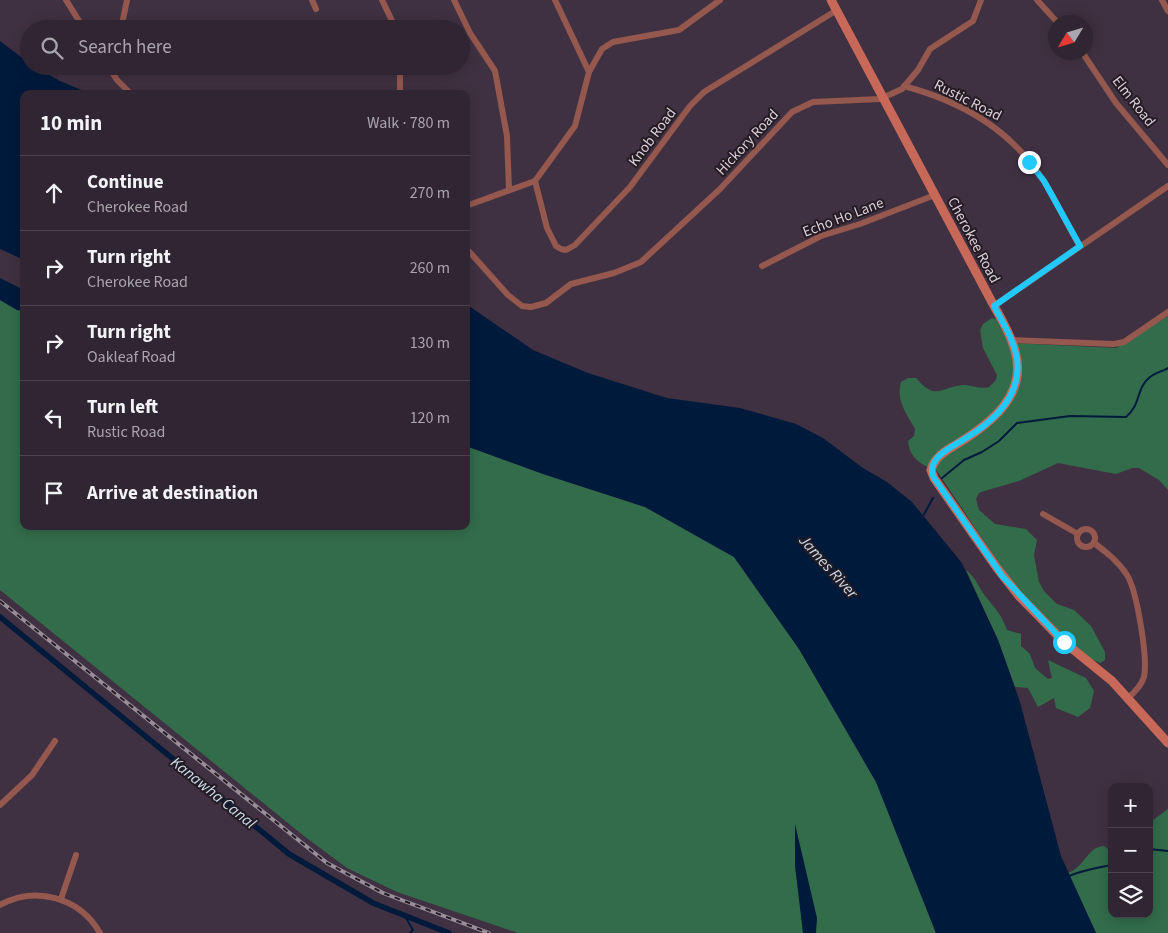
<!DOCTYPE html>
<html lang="en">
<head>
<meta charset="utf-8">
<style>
	:root { --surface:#302532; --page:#3c313e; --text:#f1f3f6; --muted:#a8a5ac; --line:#4b424d }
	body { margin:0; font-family:"Source Sans 3",sans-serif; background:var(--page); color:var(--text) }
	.controls { position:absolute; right:15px; bottom:15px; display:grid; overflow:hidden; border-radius:10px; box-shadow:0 2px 12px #0003 }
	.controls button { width:45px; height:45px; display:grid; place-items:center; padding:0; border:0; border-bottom:1px solid var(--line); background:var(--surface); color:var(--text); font:25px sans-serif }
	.compass { position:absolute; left:1048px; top:15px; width:45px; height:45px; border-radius:50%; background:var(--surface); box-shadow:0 2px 12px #0003; rotate:232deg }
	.stop { position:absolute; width:15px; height:15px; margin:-11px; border:4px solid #21c9fd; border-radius:50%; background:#fff }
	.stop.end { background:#21c9fd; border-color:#fff; box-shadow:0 1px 5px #0008 }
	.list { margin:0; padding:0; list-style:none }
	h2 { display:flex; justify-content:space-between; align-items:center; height:65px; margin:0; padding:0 20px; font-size:21px }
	h2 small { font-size:16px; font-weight:400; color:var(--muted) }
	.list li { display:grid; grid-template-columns:32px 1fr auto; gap:15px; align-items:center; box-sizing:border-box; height:75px; padding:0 20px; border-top:1px solid var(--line) }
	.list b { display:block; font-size:19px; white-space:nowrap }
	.list p { margin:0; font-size:16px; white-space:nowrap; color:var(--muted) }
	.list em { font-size:16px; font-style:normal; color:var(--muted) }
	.icon { flex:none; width:28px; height:28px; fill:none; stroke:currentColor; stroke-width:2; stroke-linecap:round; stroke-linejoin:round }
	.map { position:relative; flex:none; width:1168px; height:933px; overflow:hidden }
	.search { position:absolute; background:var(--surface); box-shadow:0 2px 12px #0003; left:20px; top:20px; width:450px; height:55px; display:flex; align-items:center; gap:12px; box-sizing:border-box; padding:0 18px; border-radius:28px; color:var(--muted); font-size:19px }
	.panel { position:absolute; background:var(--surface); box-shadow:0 2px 12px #0003; left:20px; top:90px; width:450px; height:440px; border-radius:10px }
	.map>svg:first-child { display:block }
	.green { fill:#326c4b }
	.water { fill:#001a3c }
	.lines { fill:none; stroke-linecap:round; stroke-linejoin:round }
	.stream { stroke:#001a3c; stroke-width:2 }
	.canal { stroke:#001a3c; stroke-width:5.5 }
	.street { stroke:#95584e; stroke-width:6 }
	.secondary { stroke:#c86858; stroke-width:9 }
	.rail-casing { stroke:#998d9a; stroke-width:4 }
	.rail { stroke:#231c23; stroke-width:2; stroke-dasharray:5.5; stroke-linecap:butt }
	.route { stroke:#21c9fd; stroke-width:6 }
	.labels { text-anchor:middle; stroke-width:4; stroke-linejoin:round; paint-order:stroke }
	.street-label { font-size:15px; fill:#d9cfd9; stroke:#231c23 }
	.water-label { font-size:16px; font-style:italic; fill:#ccdbee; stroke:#231c23 }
</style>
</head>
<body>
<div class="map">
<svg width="1168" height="933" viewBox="0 0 1168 933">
	<rect width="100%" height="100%" fill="#403142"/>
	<!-- green -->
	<g class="green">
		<polygon points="0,300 17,310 24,311 24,526 466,526 466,446 543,474 645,507 734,557 799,649 876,782 936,933 518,933 397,892 347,868 304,836 0,590"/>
		<path d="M1168 316V490L1159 480 1139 468H1132L1116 474 1058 463 1019 481 984 491 979 493 976 499 979 510 995 524 1026 529 1037 540 1034 555 1039 582 1044 591 1057 604 1074 610 1091 626 1105 652V660L1100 663 1089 658 1063 635 1014 586 937 471C923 466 909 458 908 441L914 436 915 429C906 412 896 402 901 382L908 378H916C936 401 939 388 962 385 971 384 980 390 989 387L996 380 997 375 983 348 980 330 983 324 992 318 996 319 1008 343 1116 348Z"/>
		<path d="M966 570C975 577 977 584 983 593 994 608 1000 611 1007 630L1021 634V646L1030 654 1035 668 1048 679 1052 678 1048 660 1086 678 1094 691 1090 708 1078 717 1056 708 1054 698 1038 707 1028 688 1015 687 998 640Z"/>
		<path d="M1168 809V933H1096L1068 873C1085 867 1087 847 1104 846L1112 852V914H1149V823Z"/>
	</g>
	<!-- water -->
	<g class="water">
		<polygon points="0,41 29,63 29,66 34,66 60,81 91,94 24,94 24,260 0,249"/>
		<polygon points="0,278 24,290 24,311 17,310 0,300"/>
		<polygon points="466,304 533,350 588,373 667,398 740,408 796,424 823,438 863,468 887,482 912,502 962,563 998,640 1020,702 1061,856 1096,933 936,933 876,782 799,649 734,557 645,507 543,474 466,446"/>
		<polygon points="795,824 817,918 816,933 803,933 795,866"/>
	</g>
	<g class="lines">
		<!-- stream -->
		<g class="stream">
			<path d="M942 478 964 460 982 452 999 441 1017 423 1070 416 1126 417C1141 405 1136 388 1150 377 1155 373 1163 371 1168 368"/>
			<polyline points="923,516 933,498"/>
			<polyline points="1149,849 1168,851"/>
			<path d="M1069 876C1084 870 1096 868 1112 865"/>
			<polyline points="406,918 413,930 410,933"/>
		</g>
		<!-- canal -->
		<polyline class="canal" points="0,617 289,854 373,903 449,933"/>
		<!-- street -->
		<g class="street">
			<polyline points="66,0 84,29"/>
			<polyline points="312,0 316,9"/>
			<polyline points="382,0 396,29"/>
			<polyline points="454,0 470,33 495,71 507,136 509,190"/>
			<polyline points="555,0 589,72"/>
			<polyline points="1037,0 1057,22"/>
			<polyline points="1162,0 1168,11"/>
			<polyline points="121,29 127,0"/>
			<polyline points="1082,52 1116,103 1168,165"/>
			<polyline points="108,66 117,80 131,94"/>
			<path d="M904 86C963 102 1012 130 1045 183 1058 203 1067 226 1080 246"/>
			<polyline points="400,94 400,66"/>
			<polyline points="535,181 547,228 556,246 561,249 566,250 575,245 630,187 690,106 704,92 837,10"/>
			<polyline points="466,206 535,181 575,126 589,72 602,49 613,42 679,30 720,0"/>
			<polyline points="466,248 508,295 522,306 531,307 546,303 571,284 614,273 641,262 720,189 792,112 813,102 880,99 902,89 918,70 930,49 973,21 981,0"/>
			<polyline points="762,266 821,236 860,224 935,195"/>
			<polyline points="994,306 1168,186"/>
			<polyline points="1011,340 1114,344 1124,342 1168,312"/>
			<polyline points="1043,514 1078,534"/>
			<circle cx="1086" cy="538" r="9"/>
			<path d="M1094 543C1106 552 1118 561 1127 575 1137 591 1148 658 1144 677 1141 686 1135 692 1128 698"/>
			<polyline points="0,805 32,775 55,741"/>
			<polyline points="61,899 76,855"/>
			<path d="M0 905C36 885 80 898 100 933"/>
		</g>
		<!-- secondary -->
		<path class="secondary" d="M831 0 994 306C1002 320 1011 335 1015 351 1028 395 990 424 957 444 946 451 935 456 931 470L934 478 997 568 1019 596 1064 642 1112 681 1168 743"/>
		<!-- rail casing -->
		<g class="rail-casing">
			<polyline id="rail" points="0,601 327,863 383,893 489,933"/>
		</g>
		<!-- rail -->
		<use href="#rail" class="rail"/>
	</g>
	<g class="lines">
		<!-- route -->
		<path class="route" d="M1029 162 1044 181 1080 246 994 306C1003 323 1014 340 1017 359 1022 395 994 421 966 438 957 444 945 449 938 457 932 464 930 471 934 478L1003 577 1064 642"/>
	</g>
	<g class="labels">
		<!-- street labels -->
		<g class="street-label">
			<text transform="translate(968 100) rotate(27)" y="5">Rustic Road</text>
			<text transform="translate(1134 101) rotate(52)" y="5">Elm Road</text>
			<text transform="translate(652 137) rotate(-53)" y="5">Knob Road</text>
			<text transform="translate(747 142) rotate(-47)" y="5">Hickory Road</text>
			<text transform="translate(843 217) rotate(-21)" y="5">Echo Ho Lane</text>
			<text transform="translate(974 240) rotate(62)" y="5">Cherokee Road</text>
		</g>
		<!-- water labels -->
		<g class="water-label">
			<text transform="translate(829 566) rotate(48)" y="6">James River</text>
			<text transform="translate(214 792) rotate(39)" y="6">Kanawha Canal</text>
		</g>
	</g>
</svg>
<div class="controls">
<button>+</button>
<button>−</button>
<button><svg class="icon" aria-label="layers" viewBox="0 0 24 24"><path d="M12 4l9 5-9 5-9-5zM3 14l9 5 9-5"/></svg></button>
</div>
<svg class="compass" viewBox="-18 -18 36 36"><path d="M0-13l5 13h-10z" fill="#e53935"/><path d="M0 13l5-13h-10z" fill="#a8a5ac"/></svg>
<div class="stop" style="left:1064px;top:642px"></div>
<div class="stop end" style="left:1029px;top:162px"></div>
<div class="search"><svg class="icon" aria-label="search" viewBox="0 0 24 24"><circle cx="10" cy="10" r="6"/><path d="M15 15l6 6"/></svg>Search here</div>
<section class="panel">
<h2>10 min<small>Walk · 780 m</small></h2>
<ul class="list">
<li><svg class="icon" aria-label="ahead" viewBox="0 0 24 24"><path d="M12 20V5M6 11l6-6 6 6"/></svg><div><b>Continue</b><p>Cherokee Road</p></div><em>270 m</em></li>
<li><svg class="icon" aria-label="right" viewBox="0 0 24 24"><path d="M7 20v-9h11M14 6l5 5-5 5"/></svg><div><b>Turn right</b><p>Cherokee Road</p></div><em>260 m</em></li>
<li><svg class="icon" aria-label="right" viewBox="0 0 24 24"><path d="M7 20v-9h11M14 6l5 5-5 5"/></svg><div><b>Turn right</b><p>Oakleaf Road</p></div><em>130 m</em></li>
<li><svg class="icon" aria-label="left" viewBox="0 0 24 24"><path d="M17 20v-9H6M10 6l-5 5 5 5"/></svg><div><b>Turn left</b><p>Rustic Road</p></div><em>120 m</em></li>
<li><svg class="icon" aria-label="arrive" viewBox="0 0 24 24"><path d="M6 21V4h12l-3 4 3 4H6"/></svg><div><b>Arrive at destination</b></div></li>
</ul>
</section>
</div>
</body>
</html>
